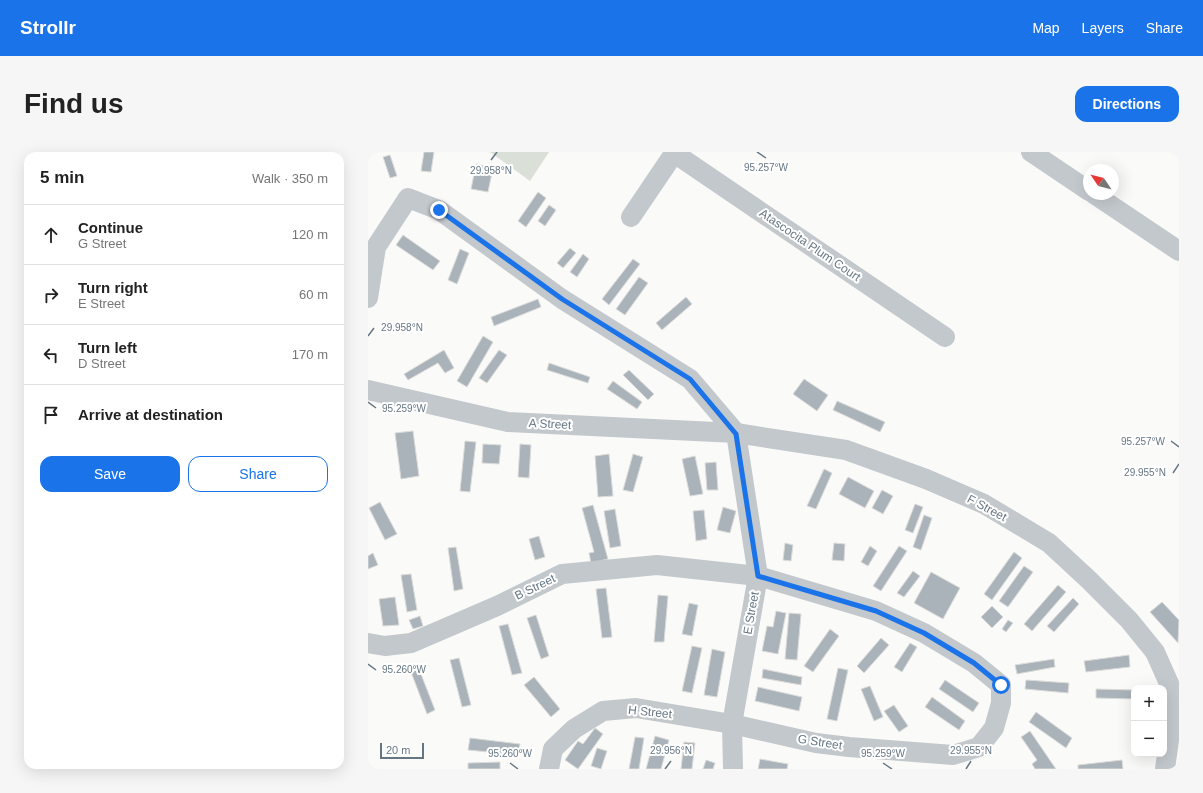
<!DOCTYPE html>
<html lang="en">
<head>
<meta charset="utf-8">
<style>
	:root { --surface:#fff; --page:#f6f6f6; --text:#222; --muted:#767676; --line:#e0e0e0; --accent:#1a73e8 }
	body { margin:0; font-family:Arial,sans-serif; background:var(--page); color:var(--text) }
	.controls { position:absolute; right:12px; bottom:12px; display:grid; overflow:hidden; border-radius:8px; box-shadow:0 4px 16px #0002 }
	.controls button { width:36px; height:36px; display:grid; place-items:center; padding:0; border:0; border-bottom:1px solid var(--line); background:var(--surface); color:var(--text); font:20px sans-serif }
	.compass { position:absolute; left:715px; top:12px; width:36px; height:36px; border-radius:50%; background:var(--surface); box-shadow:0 4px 16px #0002; rotate:305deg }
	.scale { position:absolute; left:12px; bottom:10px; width:44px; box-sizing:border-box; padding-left:4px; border:2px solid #657683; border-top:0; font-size:11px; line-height:14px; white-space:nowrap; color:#657683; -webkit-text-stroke:3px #fff; paint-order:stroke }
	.stop { position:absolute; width:12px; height:12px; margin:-9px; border:3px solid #1a73e8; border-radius:50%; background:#fff }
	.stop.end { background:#1a73e8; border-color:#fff; box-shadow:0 1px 4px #0008 }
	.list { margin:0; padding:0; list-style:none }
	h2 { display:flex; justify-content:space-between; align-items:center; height:52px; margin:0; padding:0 16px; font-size:17px }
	h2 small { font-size:13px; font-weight:400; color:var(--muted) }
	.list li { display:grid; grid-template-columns:26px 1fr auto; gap:12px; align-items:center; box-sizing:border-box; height:60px; padding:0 16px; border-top:1px solid var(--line) }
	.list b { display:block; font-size:15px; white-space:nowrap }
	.list p { margin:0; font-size:13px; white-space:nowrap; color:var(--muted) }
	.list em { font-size:13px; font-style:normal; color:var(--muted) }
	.actions { display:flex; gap:8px; padding:12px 16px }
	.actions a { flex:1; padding:9px 0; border:1px solid var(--accent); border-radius:12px; text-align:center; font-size:14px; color:var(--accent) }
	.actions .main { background:var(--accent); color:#fff }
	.icon { flex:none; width:22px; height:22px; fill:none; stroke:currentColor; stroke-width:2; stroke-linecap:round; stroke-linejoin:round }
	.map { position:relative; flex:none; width:811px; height:617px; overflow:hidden; border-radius:12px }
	header { display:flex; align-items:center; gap:24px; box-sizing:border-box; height:56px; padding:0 20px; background:var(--accent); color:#fff }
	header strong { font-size:19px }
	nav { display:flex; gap:22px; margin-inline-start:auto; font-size:14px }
	.intro { display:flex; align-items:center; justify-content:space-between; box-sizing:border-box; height:96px; padding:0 24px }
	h1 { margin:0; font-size:28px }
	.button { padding:10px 18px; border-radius:12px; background:var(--accent); color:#fff; font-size:14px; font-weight:700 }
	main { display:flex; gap:24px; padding:0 24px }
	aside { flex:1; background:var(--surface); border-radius:12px; box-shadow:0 4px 16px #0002 }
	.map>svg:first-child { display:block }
	.green { fill:#dadfd7 }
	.building { fill:#aab3b9; stroke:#dcdcda }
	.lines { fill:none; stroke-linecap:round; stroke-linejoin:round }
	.minor { stroke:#c3c8cc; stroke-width:20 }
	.route { stroke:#1a73e8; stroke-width:5 }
	.ticks { fill:none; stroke:#657683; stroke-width:1.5 }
	.labels { text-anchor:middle; stroke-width:4; stroke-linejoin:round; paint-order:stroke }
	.street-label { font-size:12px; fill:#657683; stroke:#fff }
	.ticks-label { font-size:10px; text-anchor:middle; fill:#657683; stroke:#fff; stroke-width:4; stroke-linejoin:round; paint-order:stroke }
</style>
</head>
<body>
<header>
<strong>Strollr</strong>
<nav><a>Map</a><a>Layers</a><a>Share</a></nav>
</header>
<div class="intro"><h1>Find us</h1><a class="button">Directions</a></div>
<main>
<aside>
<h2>5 min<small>Walk · 350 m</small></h2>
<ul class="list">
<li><svg class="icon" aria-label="ahead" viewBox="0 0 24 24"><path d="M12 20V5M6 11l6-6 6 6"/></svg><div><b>Continue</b><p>G Street</p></div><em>120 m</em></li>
<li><svg class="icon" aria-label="right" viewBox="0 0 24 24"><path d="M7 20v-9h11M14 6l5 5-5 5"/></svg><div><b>Turn right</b><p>E Street</p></div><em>60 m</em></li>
<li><svg class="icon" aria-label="left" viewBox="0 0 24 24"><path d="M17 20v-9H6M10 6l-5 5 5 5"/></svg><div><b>Turn left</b><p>D Street</p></div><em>170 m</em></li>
<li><svg class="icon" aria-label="arrive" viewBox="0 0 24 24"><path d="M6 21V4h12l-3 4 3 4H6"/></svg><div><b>Arrive at destination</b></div></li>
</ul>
<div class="actions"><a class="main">Save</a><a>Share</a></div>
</aside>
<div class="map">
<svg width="811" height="617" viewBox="0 0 811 617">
	<rect width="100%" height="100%" fill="#fafaf8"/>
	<!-- green -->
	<polygon class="green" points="122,0 181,0 162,29"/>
	<!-- building -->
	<g class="building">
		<polygon points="56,0 66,0 63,20 53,19"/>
		<polygon points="22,3 29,24 22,26 15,5"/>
		<polygon points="108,12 125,16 120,40 103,37"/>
		<polygon points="170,40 178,46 158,75 150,69"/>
		<polygon points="181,53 188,58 177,74 170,69"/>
		<polygon points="35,83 72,109 65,118 28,93"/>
		<polygon points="202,96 208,101 195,116 189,111"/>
		<polygon points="92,97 101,101 89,132 80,128"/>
		<polygon points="215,102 221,107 209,125 202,120"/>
		<polygon points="265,107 272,112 241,153 234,147"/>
		<polygon points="271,125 280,131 257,163 248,157"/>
		<polygon points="318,145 324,152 294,178 288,171"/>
		<polygon points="170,147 173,155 126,174 123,165"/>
		<polygon points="115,184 125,190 99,235 89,229"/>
		<polygon points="76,198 86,216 77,221 70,211 40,228 36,222"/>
		<polygon points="131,198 139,203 119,231 111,226"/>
		<polygon points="181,211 222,225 220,231 179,218"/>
		<polygon points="261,218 286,242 280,248 255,223"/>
		<polygon points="436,227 460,243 449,259 425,242"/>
		<polygon points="245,229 274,250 269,257 239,237"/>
		<polygon points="469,249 517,270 512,280 465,258"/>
		<polygon points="45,279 51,324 33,327 27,281"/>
		<polygon points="97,289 108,290 102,340 92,339"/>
		<polygon points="115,292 133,293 131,312 114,311"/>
		<polygon points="152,292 163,293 161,326 150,325"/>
		<polygon points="241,302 245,344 230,345 227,304"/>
		<polygon points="265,302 275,305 265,340 255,338"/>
		<polygon points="327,304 335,342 322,344 314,307"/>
		<polygon points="348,310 350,338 339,338 337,311"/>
		<polygon points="456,317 464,321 448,357 439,354"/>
		<polygon points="480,325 506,339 497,356 471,342"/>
		<polygon points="514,338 525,344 515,362 504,356"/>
		<polygon points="12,350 29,382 17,388 1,356"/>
		<polygon points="547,352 555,355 545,381 537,378"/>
		<polygon points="225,353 240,407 223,411 221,401 226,400 214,356"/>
		<polygon points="355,355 368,359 362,381 349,378"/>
		<polygon points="247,357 253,394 242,396 236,359"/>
		<polygon points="336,358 339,387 328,389 325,359"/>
		<polygon points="556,363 564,366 553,398 545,395"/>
		<polygon points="171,384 177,405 167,408 161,387"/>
		<polygon points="417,391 425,393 423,409 415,408"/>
		<polygon points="466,391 477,392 476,409 464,408"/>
		<polygon points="502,394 509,399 500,414 493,410"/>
		<polygon points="531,394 539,399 513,439 505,434"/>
		<polygon points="88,395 95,437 86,439 80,396"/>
		<polygon points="646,400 654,406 624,448 616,442"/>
		<polygon points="5,401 10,413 0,417 0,404"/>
		<polygon points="656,414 665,420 640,455 631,449"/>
		<polygon points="545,419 552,424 536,445 529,441"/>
		<polygon points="563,420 592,436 575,467 546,451"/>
		<polygon points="43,422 49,458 39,460 33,423"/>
		<polygon points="690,433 698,440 664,479 656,472"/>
		<polygon points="238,436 244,485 234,486 228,437"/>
		<polygon points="290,443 300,444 296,490 286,490"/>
		<polygon points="27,445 31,473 15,474 11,447"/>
		<polygon points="705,446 711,452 686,480 679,474"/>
		<polygon points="794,450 811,468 810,491 782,460"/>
		<polygon points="321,451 330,453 324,484 314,482"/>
		<polygon points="624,454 635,465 624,476 613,465"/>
		<polygon points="408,459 418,461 410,502 394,499 399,474 405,475"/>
		<polygon points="421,461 433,462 429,508 417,507"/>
		<polygon points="168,463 181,504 173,507 159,466"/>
		<polygon points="52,464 55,474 45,477 41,468"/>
		<polygon points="640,468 645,471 638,480 634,477"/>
		<polygon points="140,472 154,521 144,523 131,474"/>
		<polygon points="462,477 471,484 445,520 436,514"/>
		<polygon points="513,486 521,493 496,521 489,514"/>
		<polygon points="542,491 549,495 534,520 526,515"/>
		<polygon points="324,494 334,496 324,541 314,539"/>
		<polygon points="344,497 357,500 349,545 336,543"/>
		<polygon points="761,503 762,515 718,520 716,509"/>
		<polygon points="91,506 103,553 94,555 82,508"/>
		<polygon points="686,507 687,515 649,522 647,513"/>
		<polygon points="470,516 480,518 469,569 459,567"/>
		<polygon points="51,517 67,558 59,562 43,520"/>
		<polygon points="395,517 434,525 433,533 394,526"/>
		<polygon points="166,525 192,557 183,565 156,533"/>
		<polygon points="577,528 611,551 605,560 571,537"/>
		<polygon points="658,528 701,531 700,541 657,537"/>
		<polygon points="502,534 515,565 506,569 493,537"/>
		<polygon points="390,535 434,545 431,559 387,549"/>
		<polygon points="728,537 766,538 766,547 728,546"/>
		<polygon points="564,545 597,569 591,578 557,555"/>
		<polygon points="526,553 540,574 531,580 516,559"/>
		<polygon points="668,560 704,586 698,596 661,570"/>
		<polygon points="227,576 235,582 210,617 197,608 210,589 215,592"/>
		<polygon points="662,579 688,617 667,617 664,612 669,608 653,585"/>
		<polygon points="287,584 301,588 293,617 278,617"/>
		<polygon points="267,585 276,586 271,617 261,617"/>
		<polygon points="102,586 152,592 150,603 100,598"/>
		<polygon points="316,590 327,591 324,617 313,617"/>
		<polygon points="229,596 239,599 233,617 223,614"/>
		<polygon points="392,607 420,612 419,617 390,617"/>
		<polygon points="338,608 347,611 345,617 335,617"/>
		<polygon points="754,608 755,617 710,617 710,613"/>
		<polygon points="132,610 132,617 100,617 100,611"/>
	</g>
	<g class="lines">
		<!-- minor -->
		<g class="minor">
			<polyline points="663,0 721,39"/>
			<polyline points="306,1 577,185"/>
			<polyline points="726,42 811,99"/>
			<polyline points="263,65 307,0"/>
			<polyline points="0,146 8,95 40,46 71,58 194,147 322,227 368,281"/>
			<polyline points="0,238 140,270 368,281 478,298 558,327 616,352 681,391 721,428 761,468 787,500 803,536 803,574 797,617"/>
			<polyline points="0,491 17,494 43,491 129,454 194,422 289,413 390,424 508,459 556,481 606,511 633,533 633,551 626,576 611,595 585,603 481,595 448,591 364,572 268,556 235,559 206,577 185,597 181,617"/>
			<polyline points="365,617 364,572 390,424 368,281"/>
		</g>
	</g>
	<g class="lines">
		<!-- route -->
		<polyline class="route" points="71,58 194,147 322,227 368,282 390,424 508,459 556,481 606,511 633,533"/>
	</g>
	<!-- ticks -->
	<path class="ticks" d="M389 0 398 6M123 8 129 0M0 184 6 176M0 250 8 256M803 289 811 295M805 321 811 312M0 512 8 518M142 611 150 617M515 611 524 617M297 617 303 609M598 617 603 609"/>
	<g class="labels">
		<!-- street labels -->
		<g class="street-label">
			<text transform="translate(442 93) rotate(34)" y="4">Atascocita Plum Court</text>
			<text transform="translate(182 272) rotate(3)" y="4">A Street</text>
			<text transform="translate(619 356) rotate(28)" y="4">F Street</text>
			<text transform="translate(167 435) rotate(-26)" y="4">B Street</text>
			<text transform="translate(383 461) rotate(-80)" y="4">E Street</text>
			<text transform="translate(282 560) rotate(6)" y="4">H Street</text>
			<text transform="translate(452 590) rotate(9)" y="4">G Street</text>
		</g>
	</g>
	<g class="ticks-label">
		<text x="398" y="19">95.257°W</text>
		<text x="123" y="22">29.958°N</text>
		<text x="34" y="179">29.958°N</text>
		<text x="36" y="260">95.259°W</text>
		<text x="775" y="293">95.257°W</text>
		<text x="777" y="324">29.955°N</text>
		<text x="36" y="521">95.260°W</text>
		<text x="303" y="602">29.956°N</text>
		<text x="603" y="602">29.955°N</text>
		<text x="142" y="605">95.260°W</text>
		<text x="515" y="605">95.259°W</text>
	</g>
</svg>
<div class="controls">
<button>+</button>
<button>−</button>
</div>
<svg class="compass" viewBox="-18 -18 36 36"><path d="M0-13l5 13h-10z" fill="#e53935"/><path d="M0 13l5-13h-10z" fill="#767676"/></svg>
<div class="scale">20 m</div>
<div class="stop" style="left:633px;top:533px"></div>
<div class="stop end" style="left:71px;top:58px"></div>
</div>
</main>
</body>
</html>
